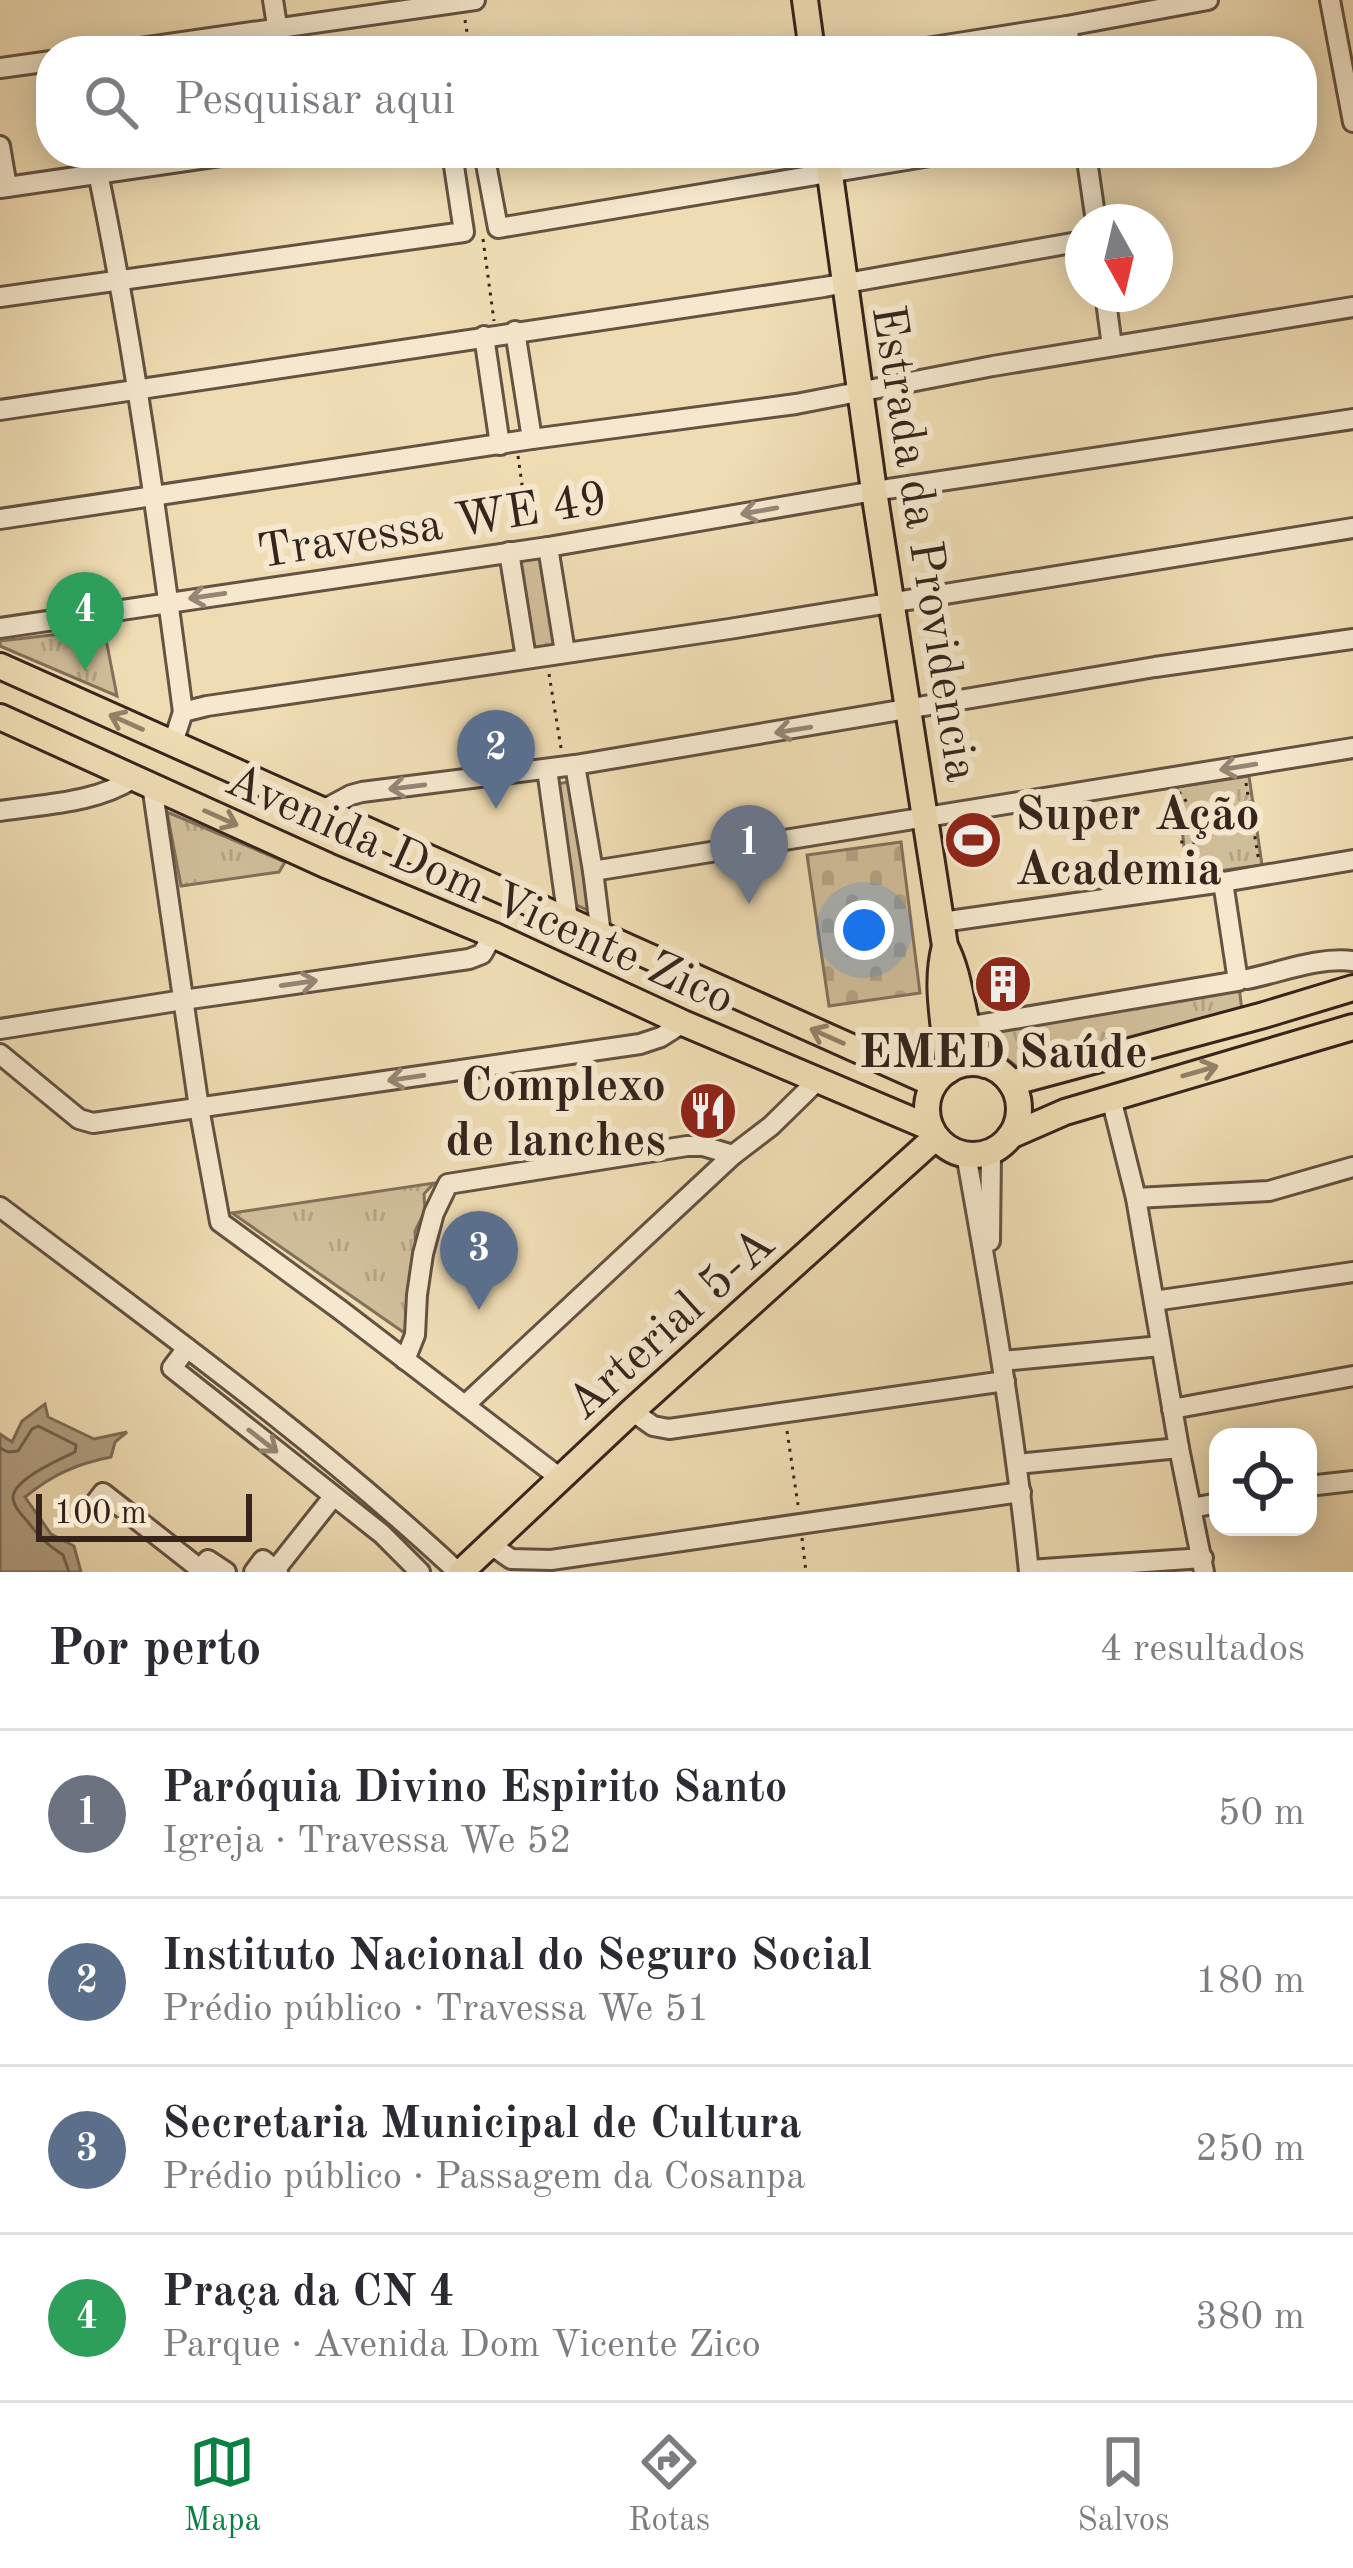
<!DOCTYPE html>
<html lang="pt">
<head>
<meta charset="utf-8">
<style>
	:root { --surface:#fff; --page:#f7f7f7; --text:#2b2b33; --muted:#7c7c81; --line:#e1e1e2; --accent:#0b8043 }
	body { margin:0; font-family:"Old Standard TT",serif; background:var(--page); color:var(--text) }
	.controls { position:absolute; right:36px; bottom:36px; display:grid; overflow:hidden; border-radius:24px; box-shadow:0 6px 30px #0003 }
	.controls button { width:108px; height:108px; display:grid; place-items:center; padding:0; border:0; border-bottom:3px solid var(--line); background:var(--surface); color:var(--text); font:60px sans-serif }
	.compass { position:absolute; left:1065px; top:204px; width:108px; height:108px; border-radius:50%; background:var(--surface); box-shadow:0 6px 30px #0003; rotate:172deg }
	.scale { position:absolute; left:36px; bottom:30px; width:216px; box-sizing:border-box; padding-left:12px; border:6px solid #36241c; border-top:0; font-size:33px; line-height:42px; white-space:nowrap; color:#36241c; -webkit-text-stroke:9px #f5e8ce; paint-order:stroke }
	.you { position:absolute; left:864px; top:930px; width:42px; height:42px; margin:-30px; border:9px solid #fff; border-radius:50%; background:#1a73e8; box-shadow:0 0 0 18px #1a73e833 }
	.badge { display:grid; place-items:center; width:78px; height:78px; border-radius:50%; background:var(--accent); color:#fff; font-size:39px; font-weight:700 }
	.pin { position:absolute; translate:-50% -99px; filter:drop-shadow(0 3px 6px #0008) }
	.pin::after { content:''; position:absolute; top:63px; width:42px; height:36px; background:inherit; clip-path:polygon(0 0,100% 0,50% 100%) }
	.list { margin:0; padding:0; list-style:none }
	h2 { display:flex; justify-content:space-between; align-items:center; height:156px; margin:0; padding:0 48px; font-size:51px }
	h2 small { font-size:39px; font-weight:400; color:var(--muted) }
	.list li { display:grid; grid-template-columns:78px 1fr auto; gap:36px; align-items:center; box-sizing:border-box; height:168px; padding:0 48px; border-top:3px solid var(--line) }
	.list b { display:block; font-size:45px; white-space:nowrap }
	.list p { margin:0; font-size:39px; white-space:nowrap; color:var(--muted) }
	.list em { font-size:39px; font-style:normal; color:var(--muted) }
	.icon { flex:none; width:66px; height:66px; fill:none; stroke:currentColor; stroke-width:2; stroke-linecap:round; stroke-linejoin:round }
	.map { position:relative; flex:none; width:1353px; height:1572px; overflow:hidden }
	.search { position:absolute; background:var(--surface); box-shadow:0 6px 30px #0003; left:36px; right:36px; top:36px; height:132px; display:flex; align-items:center; gap:30px; box-sizing:border-box; padding:0 42px; border-radius:48px; color:var(--muted); font-size:45px }
	.sheet { height:828px; background:var(--surface) }
	nav { display:flex; justify-content:space-around; align-items:center; box-sizing:border-box; height:168px; border-top:3px solid var(--line); background:var(--surface); font-size:33px; color:var(--muted) }
	nav a { display:grid; justify-items:center; gap:6px }
	nav .on { color:var(--accent) }
	.map>svg:first-child { display:block }
	.cemetery { fill:url(#cemetery-stones); stroke:#83705a; stroke-width:3 }
	.park { fill:url(#park-tufts); stroke:#83705a; stroke-width:3 }
	.water { fill:#b09d80; stroke:#7f6d58; stroke-width:3 }
	.lines { fill:none; stroke-linecap:round; stroke-linejoin:round }
	.shore { stroke:#73604e; stroke-width:3 }
	.minor-casing { stroke:#645242; stroke-width:24 }
	.major-casing { stroke:#36241c; stroke-width:30 }
	.path { stroke:#36241c; stroke-width:3; stroke-dasharray:3 6; stroke-linecap:butt }
	.minor { stroke:#f5e8ce; stroke-width:18 }
	.major { stroke:#efdcb3; stroke-width:24 }
	.oneway { stroke:#968675 }
	.oneway2 { stroke:#928068 }
	.labels { text-anchor:middle; stroke-width:12; stroke-linejoin:round; paint-order:stroke }
	.street-label { font-size:48px; fill:#36241c; stroke:#f5e8ce }
	.poi-label { font-size:48px; font-weight:bold; fill:#36241c; stroke:#f5e8ce; text-anchor:start }
</style>
</head>
<body>
<div class="map">
<svg width="1353" height="1572" viewBox="0 0 1353 1572">
	<defs>
		<pattern id="cemetery-stones" width="16" height="16" patternUnits="userSpaceOnUse" patternTransform="scale(3)"><rect width="16" height="16" fill="#d0bd99"/><path d="M2 7V4a2 2 0 0 1 4 0v3zM10 15v-3a2 2 0 0 1 4 0v3z" fill="#b3a283"/></pattern>
		<pattern id="park-tufts" width="24" height="20" patternUnits="userSpaceOnUse" patternTransform="scale(3)"><rect width="24" height="20" fill="#d0bd99"/><path d="M3 7l-1-3M5 7V3M7 7l1-3M15 17l-1-3M17 17v-4M19 17l1-3" fill="none" stroke="#b3a283"/></pattern>
	</defs>
	<rect width="100%" height="100%" fill="#efdcb3"/>
	<filter id="stains"><feTurbulence type="fractalNoise" baseFrequency=".00167" numOctaves="4"/><feColorMatrix values="0 0 0 0 .2 0 0 0 0 .09 0 0 0 0 .02 0 0 0 .5 -.17"/></filter>
	<radialGradient id="worn" r=".72"><stop offset=".6" stop-color="#630" stop-opacity="0"/><stop offset="1" stop-color="#630" stop-opacity=".3"/></radialGradient>
	<!-- cemetery -->
	<polygon class="cemetery" points="901,842 920,993 829,1006 807,855"/>
	<!-- park -->
	<g class="park">
		<polygon points="542,554 555,646 533,650 519,557"/>
		<polygon points="104,629 117,696 0,646 0,641"/>
		<polygon points="1249,776 1262,865 1197,874 1185,855 1177,787"/>
		<polygon points="577,781 592,912 572,903 555,784"/>
		<polygon points="167,812 285,862 279,872 181,886"/>
		<polygon points="1239,986 1242,1011 1025,1073 988,1044 984,1031"/>
		<polygon points="434,1183 424,1194 425,1211 415,1231 416,1255 406,1334 232,1213"/>
	</g>
	<!-- water -->
	<path class="water" d="M45 1404 48 1417 94 1439 127 1432 115 1442 111 1457C76 1464 52 1475 25 1497L51 1534 74 1546 81 1572H0V1434L12 1442 22 1421Z"/>
	<g class="lines">
		<!-- shore -->
		<path class="shore" d="M0 1448 8 1452 18 1451 32 1429 38 1426 76 1445 75 1452C60 1459 14 1479 13 1497 13 1506 22 1515 28 1522 39 1537 48 1545 63 1555L69 1572"/>
		<!-- minor casing -->
		<g class="minor-casing">
			<g id="minor">
				<polyline points="273,0 281,51"/>
				<polyline points="1330,0 1353,122"/>
				<polyline points="1067,26 1071,51"/>
				<polyline points="120,51 475,0"/>
				<polyline points="907,51 1067,26 1208,0"/>
				<polyline points="0,68 51,61"/>
				<polyline points="0,146 7,187"/>
				<polyline points="484,153 498,228 948,153"/>
				<polyline points="1086,153 1096,222"/>
				<path d="M98 173C135 351 159 531 183 712"/>
				<polyline points="0,188 241,153"/>
				<polyline points="1105,294 1112,346"/>
				<polyline points="0,297 464,232 452,153"/>
				<polyline points="515,331 532,439"/>
				<polyline points="484,336 500,445"/>
				<polyline points="0,410 824,287 1083,241"/>
				<polyline points="0,519 532,439 796,404 993,366 1353,307"/>
				<polyline points="548,547 565,652"/>
				<polyline points="509,552 526,658"/>
				<polyline points="0,628 548,547 874,491 1353,419"/>
				<polyline points="173,743 183,712 207,706 729,629 1353,528"/>
				<polyline points="575,765 593,871 601,935"/>
				<polyline points="547,769 568,920"/>
				<polyline points="152,785 199,1108 220,1222 339,1309 560,1478"/>
				<polyline points="323,810 351,795 362,792 575,765 1155,667 1353,639"/>
				<path d="M0 811C45 804 96 803 134 778"/>
				<polyline points="593,871 1353,748"/>
				<polyline points="942,922 1223,882 1353,860"/>
				<path d="M1247 979C1282 972 1317 957 1353 961"/>
				<polyline points="966,1027 1238,981 1223,882"/>
				<polyline points="0,1029 183,1000 469,959 482,954 493,935"/>
				<polyline points="0,1054 79,1119 93,1123 640,1044 661,1037 683,1023"/>
				<polyline points="1111,1098 1136,1198 1179,1448 1204,1572"/>
				<path d="M966 1154C991 1293 1015 1432 1029 1572"/>
				<polyline points="1136,1198 1269,1191 1353,1167"/>
				<path d="M0 1207C156 1325 315 1439 458 1572"/>
				<polyline points="990,1241 991,1152"/>
				<polyline points="1154,1301 1353,1272"/>
				<polyline points="187,1348 172,1368 382,1534 420,1572"/>
				<polyline points="405,1360 415,1335 417,1295 423,1254 434,1213 448,1184 687,1146 703,1146 733,1155"/>
				<polyline points="1002,1361 1161,1346"/>
				<polyline points="465,1405 733,1155 771,1126 819,1079"/>
				<polyline points="1172,1409 1353,1376"/>
				<polyline points="632,1411 653,1426 669,1429 1005,1381"/>
				<polyline points="1017,1464 1179,1448"/>
				<polyline points="1308,1486 1353,1481"/>
				<polyline points="96,1502 103,1493 200,1569 208,1560 226,1572"/>
				<polyline points="1192,1508 1218,1503"/>
				<polyline points="491,1545 511,1559 551,1560 1021,1492"/>
				<polyline points="1029,1570 1203,1558"/>
				<polyline points="254,1572 263,1560 275,1570"/>
				<polyline points="278,1572 275,1570 333,1497"/>
			</g>
		</g>
		<!-- major casing -->
		<g class="major-casing">
			<g id="major">
				<polyline points="805,0 812,51"/>
				<path d="M827 153 874 491 945 946C965 984 959 1028 985 1065"/>
				<polyline points="0,666 934,1084"/>
				<polyline points="0,717 328,866 493,935 683,1023 931,1128"/>
				<path d="M945 946C934 987 946 1028 948 1071"/>
				<circle cx="973" cy="1109" r="46"/>
				<polyline points="1011,1083 1264,1015 1353,988"/>
				<polyline points="1010,1136 1065,1112 1353,1027"/>
				<polyline points="461,1572 632,1411 936,1137"/>
			</g>
		</g>
		<!-- path -->
		<g class="path">
			<polyline points="465,20 470,51"/>
			<polyline points="483,239 494,321"/>
			<polyline points="518,456 529,535"/>
			<polyline points="549,674 561,748"/>
			<polyline points="1246,783 1259,862"/>
			<path d="M1179 792 1193 810C1192 831 1195 851 1197 872"/>
			<polyline points="1175,796 1186,870"/>
			<polyline points="787,1431 798,1505"/>
			<polyline points="802,1538 806,1572"/>
		</g>
		<!-- minor -->
		<use href="#minor" class="minor"/>
		<!-- major -->
		<use href="#major" class="major"/>
	</g>
	<!-- one-way arrows -->
	<defs><path id="oneway-shaft" d="M-6 0H5M1.5-3L5.5 0L1.5 3" fill="none" stroke-width="1.6" stroke-linecap="round" stroke-linejoin="round" transform="scale(3)"/></defs>
	<g class="oneway">
		<use href="#oneway-shaft" transform="translate(759 511) rotate(170)"/>
		<use href="#oneway-shaft" transform="translate(207 596) rotate(172)"/>
		<use href="#oneway-shaft" transform="translate(793 730) rotate(171)"/>
		<use href="#oneway-shaft" transform="translate(1238 767) rotate(171)"/>
		<use href="#oneway-shaft" transform="translate(407 787) rotate(173)"/>
		<use href="#oneway-shaft" transform="translate(299 983) rotate(-8)"/>
		<use href="#oneway-shaft" transform="translate(406 1078) rotate(172)"/>
		<use href="#oneway-shaft" transform="translate(263 1441) rotate(38)"/>
	</g>
	<g class="oneway2">
		<use href="#oneway-shaft" transform="translate(126 722) rotate(-156)"/>
		<use href="#oneway-shaft" transform="translate(221 818) rotate(24)"/>
		<use href="#oneway-shaft" transform="translate(827 1036) rotate(-156)"/>
		<use href="#oneway-shaft" transform="translate(1200 1071) rotate(-16)"/>
	</g>
	<!-- icons -->
	<defs>
		<g id="stadium-disc" transform="scale(3)"><circle r="9.5" fill="#8f2418" stroke="#f5e8ce"/><path d="M0-5a6.5 5 0 1 0 0 10a6.5 5 0 1 0 0-10ZM-3.5-1.8h7v3.6h-7Z" fill="#fff"/></g>
		<g id="building-disc" transform="scale(3)"><circle r="9.5" fill="#8f2418" stroke="#f5e8ce"/><path d="M-4-6H4V6H1V3H-1V6H-4ZM-2.5-4.3h1.7v1.8h-1.7ZM.8-4.3h1.7v1.8H.8ZM-2.5-1h1.7V.8h-1.7ZM.8-1h1.7V.8H.8Z" fill="#fff"/></g>
		<g id="restaurant-disc" transform="scale(3)"><circle r="9.5" fill="#8f2418" stroke="#f5e8ce"/><path d="M-5-6h1v4h1v-4h1v4h1v-4h1v5L-1.5 .5V6h-2V.5L-5-1ZM5-6V6H3V1.5H1.5Q1.5-4 5-6Z" fill="#fff"/></g>
	</defs>
	<g fill-rule="evenodd">
		<use href="#stadium-disc" x="973" y="840"/>
		<use href="#building-disc" x="1003" y="984"/>
		<use href="#restaurant-disc" x="708" y="1111"/>
	</g>
	<g class="labels">
		<!-- street labels -->
		<g class="street-label">
			<text transform="translate(432 523) rotate(-9)" y="17">Travessa WE 49</text>
			<text transform="translate(927 543) rotate(81)" y="17">Estrada da Providencia</text>
			<text transform="translate(481 887) rotate(24)" y="17">Avenida Dom Vicente Zico</text>
			<text transform="translate(669 1322) rotate(-42)" y="17">Arterial 5-A</text>
		</g>
		<!-- poi labels -->
		<g class="poi-label">
			<text x="1015" y="829">Super Ação<tspan x="1015" dy="55">Academia</tspan></text>
			<text x="1003" y="1067" text-anchor="middle">EMED Saúde</text>
			<text x="666" y="1100" text-anchor="end">Complexo<tspan x="666" dy="55">de lanches</tspan></text>
		</g>
	</g>
	<rect width="100%" height="100%" filter="url(#stains)"/>
	<rect width="100%" height="100%" fill="url(#worn)"/>
</svg>
<div class="controls">
<button><svg class="icon" aria-label="locate" viewBox="0 0 24 24"><circle cx="12" cy="12" r="6"/><path d="M12 2v4M12 18v4M2 12h4M18 12h4"/></svg></button>
</div>
<svg class="compass" viewBox="-18 -18 36 36"><path d="M0-13l5 13h-10z" fill="#e53935"/><path d="M0 13l5-13h-10z" fill="#7c7c81"/></svg>
<div class="scale">100 m</div>
<div class="you"></div>
<div class="pin badge" style="left:749px;top:904px;background:#6b7280">1</div>
<div class="pin badge" style="left:496px;top:809px;background:#5c6f8a">2</div>
<div class="pin badge" style="left:479px;top:1310px;background:#5c6f8a">3</div>
<div class="pin badge" style="left:85px;top:671px;background:#2e9e5b">4</div>
<div class="search"><svg class="icon" aria-label="search" viewBox="0 0 24 24"><circle cx="10" cy="10" r="6"/><path d="M15 15l6 6"/></svg>Pesquisar aqui</div>
</div>
<section class="sheet">
<h2>Por perto<small>4 resultados</small></h2>
<ul class="list">
<li><span class="badge" style="background:#6b7280">1</span><div><b>Paróquia Divino Espirito Santo</b><p>Igreja · Travessa We 52</p></div><em>50 m</em></li>
<li><span class="badge" style="background:#5c6f8a">2</span><div><b>Instituto Nacional do Seguro Social</b><p>Prédio público · Travessa We 51</p></div><em>180 m</em></li>
<li><span class="badge" style="background:#5c6f8a">3</span><div><b>Secretaria Municipal de Cultura</b><p>Prédio público · Passagem da Cosanpa</p></div><em>250 m</em></li>
<li><span class="badge" style="background:#2e9e5b">4</span><div><b>Praça da CN 4</b><p>Parque · Avenida Dom Vicente Zico</p></div><em>380 m</em></li>
</ul>
</section>
<nav>
<a class="on"><svg class="icon" aria-label="map" viewBox="0 0 24 24"><path d="M3 6l6-2 6 2 6-2v14l-6 2-6-2-6 2zM9 4v14M15 6v14"/></svg>Mapa</a>
<a><svg class="icon" aria-label="directions" viewBox="0 0 24 24"><path d="M12 3l9 9-9 9-9-9zM9 14v-3h6M13 9l2 2-2 2"/></svg>Rotas</a>
<a><svg class="icon" aria-label="saved" viewBox="0 0 24 24"><path d="M7 4h10v16l-5-4-5 4z"/></svg>Salvos</a>
</nav>
</body>
</html>
